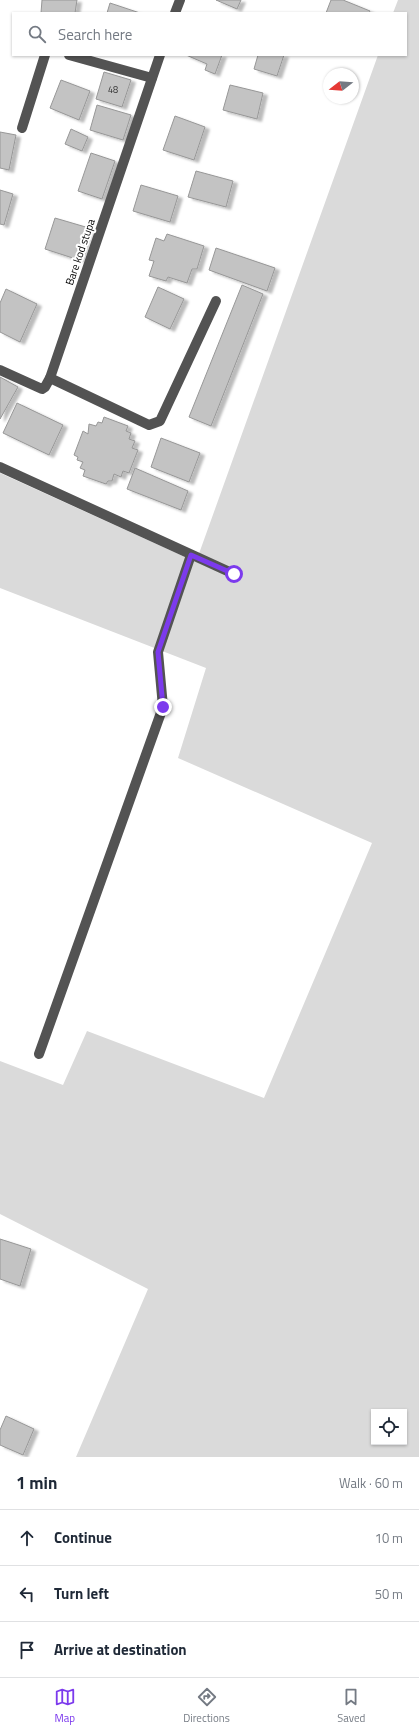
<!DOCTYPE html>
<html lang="en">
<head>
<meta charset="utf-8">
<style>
	:root { --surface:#fff; --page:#f2f2f3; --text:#1f2937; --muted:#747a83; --line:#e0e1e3; --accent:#7c3aed }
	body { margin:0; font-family:"Titillium Web",sans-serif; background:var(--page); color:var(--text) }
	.controls { position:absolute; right:12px; bottom:12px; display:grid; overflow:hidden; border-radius:0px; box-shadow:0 1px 3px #0004 }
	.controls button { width:36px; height:36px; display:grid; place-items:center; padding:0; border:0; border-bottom:1px solid var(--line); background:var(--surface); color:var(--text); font:20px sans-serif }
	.compass { position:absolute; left:323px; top:68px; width:36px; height:36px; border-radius:50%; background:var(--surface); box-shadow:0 1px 3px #0004; rotate:253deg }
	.stop { position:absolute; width:12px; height:12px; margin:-9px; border:3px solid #7c3aed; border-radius:50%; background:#fff }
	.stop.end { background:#7c3aed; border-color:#fff; box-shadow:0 1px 4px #0008 }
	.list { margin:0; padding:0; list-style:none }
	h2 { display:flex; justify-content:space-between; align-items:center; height:52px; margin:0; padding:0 16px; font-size:17px }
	h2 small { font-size:13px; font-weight:400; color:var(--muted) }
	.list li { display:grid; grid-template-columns:26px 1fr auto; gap:12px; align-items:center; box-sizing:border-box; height:56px; padding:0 16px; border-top:1px solid var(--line) }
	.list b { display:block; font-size:15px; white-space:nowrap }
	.list em { font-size:13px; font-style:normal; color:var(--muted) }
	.icon { flex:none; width:22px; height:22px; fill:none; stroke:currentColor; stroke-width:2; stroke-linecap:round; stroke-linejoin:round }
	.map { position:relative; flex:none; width:419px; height:1457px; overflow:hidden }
	.search { position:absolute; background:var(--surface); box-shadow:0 1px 3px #0004; left:12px; right:12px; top:12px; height:44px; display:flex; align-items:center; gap:10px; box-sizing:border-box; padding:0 14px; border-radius:0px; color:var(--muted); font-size:15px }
	.sheet { height:220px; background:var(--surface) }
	nav { display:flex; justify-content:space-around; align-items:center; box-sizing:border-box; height:56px; border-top:1px solid var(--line); background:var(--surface); font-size:11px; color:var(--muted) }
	nav a { display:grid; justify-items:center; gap:2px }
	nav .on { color:var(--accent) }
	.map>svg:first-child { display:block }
	.green { fill:#dadada; fill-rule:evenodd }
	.building { fill:#c3c3c3; stroke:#979797; filter:url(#shadow) }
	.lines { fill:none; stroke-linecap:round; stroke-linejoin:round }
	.minor { stroke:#535353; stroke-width:10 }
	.route { stroke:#7c3aed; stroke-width:5 }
	.labels { text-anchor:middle; stroke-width:4; stroke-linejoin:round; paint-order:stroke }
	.number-label { font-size:9px; fill:#313131 }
	.street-label { font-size:11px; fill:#000; stroke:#fff }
</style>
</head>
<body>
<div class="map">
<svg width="419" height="1457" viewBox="0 0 419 1457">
	<defs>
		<filter id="shadow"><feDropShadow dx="4.5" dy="2.5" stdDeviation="1" flood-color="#0004"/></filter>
	</defs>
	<rect width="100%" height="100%" fill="#fff"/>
	<!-- green -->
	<path class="green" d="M398 0H419V1457H76L148 1289 0 1214V1061L63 1085 87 1031 264 1098 372 843 178 758 206 668 0 588V473L196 562 378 55H406V13H393ZM374 1412H404V1442H374Z"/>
	<!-- building -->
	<g class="building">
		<polygon points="42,0 77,0 75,13 41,13"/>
		<polygon points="216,0 241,0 237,9"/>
		<polygon points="331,0 343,0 370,11 369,13 326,13"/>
		<polygon points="110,3 140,13 107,13"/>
		<polygon points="186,55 222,55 215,74 205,70 207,64"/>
		<polygon points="258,55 284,55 277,76 254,69"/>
		<polygon points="104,72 131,80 122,107 96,99"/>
		<polygon points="61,80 90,91 79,120 50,108"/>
		<polygon points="230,85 263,93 257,119 223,110"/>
		<polygon points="97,105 131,115 123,140 90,130"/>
		<polygon points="175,116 205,127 194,160 163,150"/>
		<polygon points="71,129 88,137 82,151 65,144"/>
		<polygon points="0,132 16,135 9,170 0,168"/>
		<polygon points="91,153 115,161 102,199 78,191"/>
		<polygon points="196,171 233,181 226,207 188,197"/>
		<polygon points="141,185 178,196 170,222 133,211"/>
		<polygon points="0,190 13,194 4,225 0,224"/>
		<polygon points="55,218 89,228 79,260 45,249"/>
		<polygon points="167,234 204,246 197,269 192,269 187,283 168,277 166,281 149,276 154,261 149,260 156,238 164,241"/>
		<polygon points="216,248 275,268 267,291 209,270"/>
		<polygon points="242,285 263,294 211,426 189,417"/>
		<polygon points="158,287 184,299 170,329 145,317"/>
		<polygon points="6,289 37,304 20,342 0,332 0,303"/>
		<polygon points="0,377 18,387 0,419"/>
		<polygon points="17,403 63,425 49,455 3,433"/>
		<polygon points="104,417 128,426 126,431 131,433 129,439 135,441 132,448 138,450 129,473 123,471 121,477 114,474 112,481 108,481 106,484 83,476 85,470 80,468 83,462 77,460 78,457 74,455 83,431 88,434 89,424 96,426 98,422 102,423"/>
		<polygon points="161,438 200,453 189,482 151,467"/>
		<polygon points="135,468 188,491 181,510 127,489"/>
		<polygon points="0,1239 31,1249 20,1286 0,1279"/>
		<polygon points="6,1416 34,1429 23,1455 0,1445 0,1430"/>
	</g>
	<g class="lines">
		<!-- minor -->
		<g class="minor">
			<polyline points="175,13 180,0"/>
			<polyline points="69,55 152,78"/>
			<polyline points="22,128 45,55"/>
			<polyline points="0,370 42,389 45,387 50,378 160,55"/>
			<polyline points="50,378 149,425 160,421 216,301"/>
			<polyline points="0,467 234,574"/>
			<polyline points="39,1054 163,707 158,652 191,555"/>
		</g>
	</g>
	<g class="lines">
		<!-- route -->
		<polyline class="route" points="163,707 158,652 191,555 234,574"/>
	</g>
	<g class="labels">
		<!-- number labels -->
		<g class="number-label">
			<text x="113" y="93">48</text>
		</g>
		<!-- street labels -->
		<g class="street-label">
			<text transform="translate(80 252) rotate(-71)" y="4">Bare kod stupa</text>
		</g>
	</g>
</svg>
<div class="controls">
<button><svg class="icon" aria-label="locate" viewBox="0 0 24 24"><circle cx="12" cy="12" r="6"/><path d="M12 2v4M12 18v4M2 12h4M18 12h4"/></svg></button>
</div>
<svg class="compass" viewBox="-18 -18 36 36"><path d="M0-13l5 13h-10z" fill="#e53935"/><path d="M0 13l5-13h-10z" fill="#747a83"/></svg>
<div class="stop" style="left:234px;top:574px"></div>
<div class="stop end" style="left:163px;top:707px"></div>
<div class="search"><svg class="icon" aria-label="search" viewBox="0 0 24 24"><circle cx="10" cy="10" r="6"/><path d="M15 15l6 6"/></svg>Search here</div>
</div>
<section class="sheet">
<h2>1 min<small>Walk · 60 m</small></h2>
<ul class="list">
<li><svg class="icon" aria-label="ahead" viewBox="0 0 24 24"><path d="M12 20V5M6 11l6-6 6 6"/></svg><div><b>Continue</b></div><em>10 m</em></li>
<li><svg class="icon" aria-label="left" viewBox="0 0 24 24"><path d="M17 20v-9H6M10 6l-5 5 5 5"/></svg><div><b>Turn left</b></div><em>50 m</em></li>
<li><svg class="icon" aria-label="arrive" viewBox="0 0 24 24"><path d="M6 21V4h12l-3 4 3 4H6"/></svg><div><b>Arrive at destination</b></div></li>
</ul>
</section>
<nav>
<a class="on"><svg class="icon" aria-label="map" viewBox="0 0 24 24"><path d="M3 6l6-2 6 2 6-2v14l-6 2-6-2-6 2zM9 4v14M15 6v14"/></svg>Map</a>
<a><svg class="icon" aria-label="directions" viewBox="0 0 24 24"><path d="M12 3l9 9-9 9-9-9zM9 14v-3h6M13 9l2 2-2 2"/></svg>Directions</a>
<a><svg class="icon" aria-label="saved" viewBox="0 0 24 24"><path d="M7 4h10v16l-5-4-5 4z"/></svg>Saved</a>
</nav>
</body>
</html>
